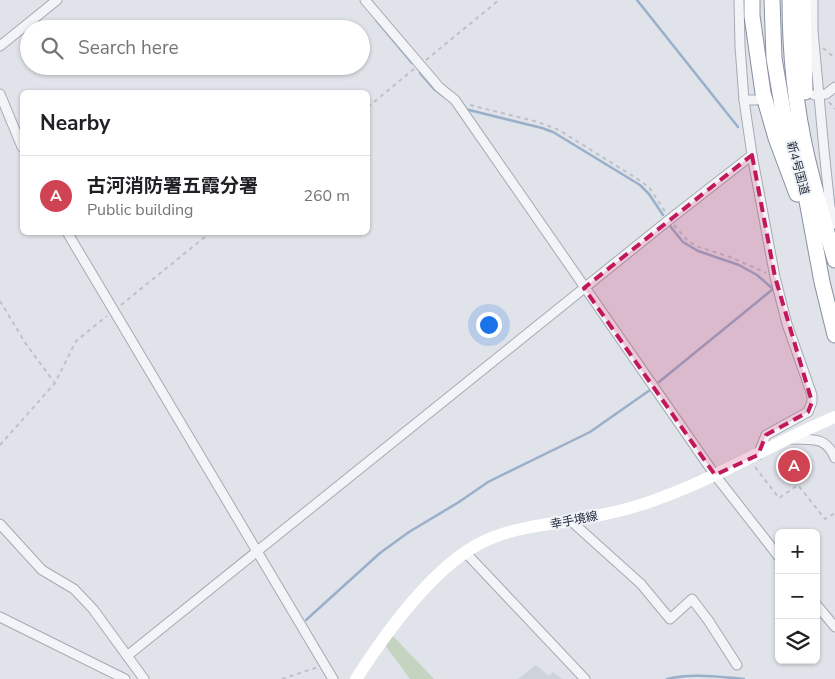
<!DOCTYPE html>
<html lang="en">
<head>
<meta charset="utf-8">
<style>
	:root { --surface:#fff; --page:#f6f6f6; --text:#202124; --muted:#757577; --line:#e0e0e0; --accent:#d04353 }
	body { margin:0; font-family:"Nunito Sans","Noto Sans JP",sans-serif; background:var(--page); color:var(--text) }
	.controls { position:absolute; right:15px; bottom:15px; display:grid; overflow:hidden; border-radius:8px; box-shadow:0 1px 4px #0004 }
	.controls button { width:45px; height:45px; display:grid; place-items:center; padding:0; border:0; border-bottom:1px solid var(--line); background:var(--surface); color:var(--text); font:25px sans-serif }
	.you { position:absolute; left:488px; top:324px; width:18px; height:18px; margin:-12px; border:4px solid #fff; border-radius:50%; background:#1a73e8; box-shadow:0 0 0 8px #1a73e833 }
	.badge { display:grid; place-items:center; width:32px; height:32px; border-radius:50%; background:var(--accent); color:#fff; font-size:16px; font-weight:700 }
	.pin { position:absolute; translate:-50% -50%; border:2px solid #fff; box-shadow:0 1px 5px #0006 }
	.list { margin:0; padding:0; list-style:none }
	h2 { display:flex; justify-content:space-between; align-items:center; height:65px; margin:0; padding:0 20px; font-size:21px }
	h2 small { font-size:16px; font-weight:400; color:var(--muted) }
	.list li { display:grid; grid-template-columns:32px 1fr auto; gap:15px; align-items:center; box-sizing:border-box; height:80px; padding:0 20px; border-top:1px solid var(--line) }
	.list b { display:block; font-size:19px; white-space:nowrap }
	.list p { margin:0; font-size:16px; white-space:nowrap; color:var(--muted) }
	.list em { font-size:16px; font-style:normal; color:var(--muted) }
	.icon { flex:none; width:28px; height:28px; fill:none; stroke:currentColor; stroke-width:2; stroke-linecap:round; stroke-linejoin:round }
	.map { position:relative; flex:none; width:835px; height:679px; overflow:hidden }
	.search { position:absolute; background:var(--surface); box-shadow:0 1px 4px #0004; left:20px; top:20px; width:350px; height:55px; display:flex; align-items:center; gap:12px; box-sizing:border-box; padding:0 18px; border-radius:28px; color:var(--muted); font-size:19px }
	.panel { position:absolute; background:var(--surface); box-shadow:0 1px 4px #0004; left:20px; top:90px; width:350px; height:145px; border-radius:8px }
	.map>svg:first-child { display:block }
	.built { fill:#ced2db }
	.green { fill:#c5d3c1 }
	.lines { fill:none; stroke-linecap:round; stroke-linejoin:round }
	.stream { stroke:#9ab0ca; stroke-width:2.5 }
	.minor-casing { stroke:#a5aab3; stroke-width:11 }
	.trunk-casing { stroke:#8790a0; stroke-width:17 }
	.path { stroke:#bec1c8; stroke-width:2; stroke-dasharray:4 4; stroke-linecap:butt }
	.minor { stroke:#f3f4f7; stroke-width:9 }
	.secondary { stroke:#fff; stroke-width:12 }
	.trunk { stroke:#fff; stroke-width:15 }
	.marked { fill:#c2185b; fill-opacity:0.2; stroke:#c2185b; stroke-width:4; stroke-dasharray:10 6; stroke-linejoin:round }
	.labels { text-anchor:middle; stroke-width:4; stroke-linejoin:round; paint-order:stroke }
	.street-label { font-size:12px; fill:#283041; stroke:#eff2f6 }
</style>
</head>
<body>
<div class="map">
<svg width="835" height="679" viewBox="0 0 835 679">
	<rect width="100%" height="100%" fill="#e0e3e9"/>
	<!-- built -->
	<polygon class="built" points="536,665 549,676 553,672 562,679 518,679"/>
	<!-- green -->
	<polygon class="green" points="392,635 434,679 410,679 385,645"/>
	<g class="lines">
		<!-- stream -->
		<g class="stream">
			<polyline points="637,0 738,127"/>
			<polyline points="376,20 412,63"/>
			<polyline points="420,73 434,89 450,101"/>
			<polyline points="465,109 542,128 553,132 640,185 649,194 663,215"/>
			<polyline points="659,382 773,289 757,275 739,265 698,251 683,242 670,226"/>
			<polyline points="306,620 380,553 409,532 459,502 488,482 590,432 650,390"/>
			<path d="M667 679C693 673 718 677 744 679"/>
		</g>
		<!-- minor casing -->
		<g class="minor-casing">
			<g id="minor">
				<polyline points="365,0 439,87 455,100 715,475 779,557"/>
				<polyline points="739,0 740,46 744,100"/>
				<polyline points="813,0 813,31 824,150 830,207 835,224"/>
				<polyline points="0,46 57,0"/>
				<polyline points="0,94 22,147"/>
				<polyline points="814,95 826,94 835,87"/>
				<polyline points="756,100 744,100 752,155 775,277 787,324 812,395 812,402 808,412 766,435 758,455"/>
				<polyline points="67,232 333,679"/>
				<path d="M790 439C811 440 825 435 835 458"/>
				<polyline points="571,521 641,584 670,619 692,599 708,620 737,665"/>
				<polyline points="0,524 42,570 74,589 93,609 144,679"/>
				<polyline points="465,552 585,679"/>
				<polyline points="816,604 835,627"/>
				<polyline points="0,617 125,679"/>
				<polyline points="127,656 670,219 752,155"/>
			</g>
		</g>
		<!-- trunk casing -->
		<g class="trunk-casing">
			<g id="trunk">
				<polyline points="752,0 752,16 763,93 776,138 797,194"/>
				<polyline points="772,0 774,58 783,111 807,201 822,282 835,335"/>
				<path d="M790 0C790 52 795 105 807 157 815 191 825 226 835 260"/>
				<polyline points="803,0 805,92"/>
			</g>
		</g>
		<!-- path -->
		<g class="path">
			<polyline points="823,48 835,58"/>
			<polyline points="426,60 499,0"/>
			<polyline points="829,102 835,109"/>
			<polyline points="470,105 538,122 559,130 636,178 649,187 666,213"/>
			<polyline points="368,107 414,69"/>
			<polyline points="674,225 687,240 696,246 730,257 766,273"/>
			<polyline points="0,301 26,344 54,382"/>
			<polyline points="121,305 211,232"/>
			<polyline points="0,445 55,383 76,341 107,316"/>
			<polyline points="755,467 779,498 798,485 825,519 835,513"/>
			<polyline points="282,679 318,667"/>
		</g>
		<!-- minor -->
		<use href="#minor" class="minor"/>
		<!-- secondary -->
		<path class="secondary" d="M356 679C387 631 439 557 494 537 517 528 543 525 568 521 600 516 633 509 663 497 723 475 777 441 835 417"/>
		<!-- trunk -->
		<use href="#trunk" class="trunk"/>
	</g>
	<!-- marked area -->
	<path class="marked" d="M752 155 775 277 812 402 808 412 766 435 758 455 715 475 584 288Z"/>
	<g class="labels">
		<!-- street labels -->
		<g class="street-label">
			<text transform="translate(798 168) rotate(75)" y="4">新4号国道</text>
			<text transform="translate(574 520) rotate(-11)" y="4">幸手境線</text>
		</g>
	</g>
</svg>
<div class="controls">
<button>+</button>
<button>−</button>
<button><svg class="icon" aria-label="layers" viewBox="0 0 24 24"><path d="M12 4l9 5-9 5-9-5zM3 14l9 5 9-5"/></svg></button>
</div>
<div class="you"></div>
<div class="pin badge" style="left:794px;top:466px">A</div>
<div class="search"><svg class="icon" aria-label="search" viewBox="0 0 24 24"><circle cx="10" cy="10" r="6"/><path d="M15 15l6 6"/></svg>Search here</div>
<section class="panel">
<h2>Nearby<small></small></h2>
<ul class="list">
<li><span class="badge">A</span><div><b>古河消防署五霞分署</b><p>Public building</p></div><em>260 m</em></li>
</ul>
</section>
</div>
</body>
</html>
